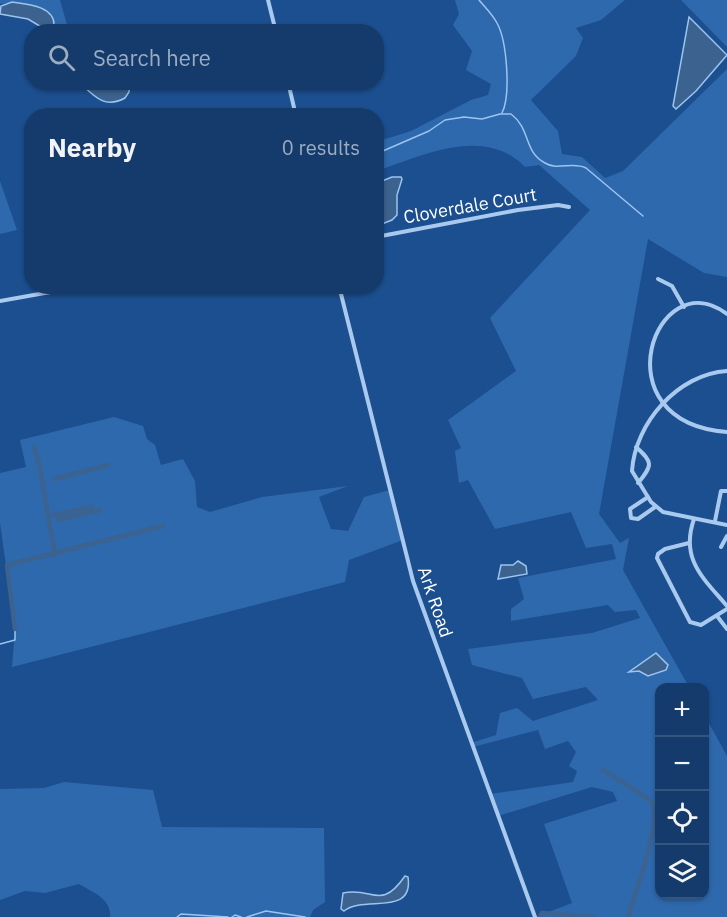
<!DOCTYPE html>
<html lang="en">
<head>
<meta charset="utf-8">
<style>
	:root { --surface:#143b6b; --page:#1d4271; --text:#f1f3f6; --muted:#9dadc1; --line:#33557e }
	body { margin:0; font-family:"IBM Plex Sans",sans-serif; background:var(--page); color:var(--text) }
	.controls { position:absolute; right:18px; bottom:18px; display:grid; overflow:hidden; border-radius:12px; box-shadow:0 2px 4px #0004 }
	.controls button { width:54px; height:54px; display:grid; place-items:center; padding:0; border:0; border-bottom:2px solid var(--line); background:var(--surface); color:var(--text); font:30px sans-serif }
	.list { margin:0; padding:0; list-style:none }
	h2 { display:flex; justify-content:space-between; align-items:center; height:78px; margin:0; padding:0 24px; font-size:26px }
	h2 small { font-size:20px; font-weight:400; color:var(--muted) }
	.icon { flex:none; width:33px; height:33px; fill:none; stroke:currentColor; stroke-width:2; stroke-linecap:round; stroke-linejoin:round }
	.map { position:relative; flex:none; width:727px; height:917px; overflow:hidden }
	.search { position:absolute; background:var(--surface); box-shadow:0 2px 4px #0004; left:24px; top:24px; width:360px; height:66px; display:flex; align-items:center; gap:15px; box-sizing:border-box; padding:0 21px; border-radius:24px; color:var(--muted); font-size:22px }
	.panel { position:absolute; background:var(--surface); box-shadow:0 2px 4px #0004; left:24px; top:108px; width:360px; height:186px; border-radius:24px }
	.map>svg:first-child { display:block }
	.green { fill:#2e69ad }
	.water { fill:#3c6290; stroke:#9cc4f0; stroke-width:1.5 }
	.lines { fill:none; stroke-linecap:round; stroke-linejoin:round }
	.stream { stroke:#9cc4f0; stroke-width:1.5 }
	.canal { stroke:#3c6290; stroke-width:4.5 }
	.minor { stroke:#a9c9ee; stroke-width:4 }
	.labels { text-anchor:middle; stroke-width:5; stroke-linejoin:round; paint-order:stroke }
	.street-label { font-size:18px; fill:#fff; stroke:#1b4f8f }
</style>
</head>
<body>
<div class="map">
<svg width="727" height="917" viewBox="0 0 727 917">
	<rect width="100%" height="100%" fill="#1b4f8f"/>
	<!-- green -->
	<g class="green">
		<path d="M0 0H60L68 28 58 31C51 6 25 0 0 4Z"/>
		<path d="M455 0H625L601 20 576 28 583 38 576 56 531 100 558 131 562 154 582 157 605 178 623 171 727 69V277L704 273 648 239 599 514 620 543 629 538 623 570 689 687 660 688V894H704L705 716 727 756V917H536L572 903 544 824 617 801 613 792 592 787 498 816 490 794 573 782 577 771 569 766 576 752 568 741 545 749 538 730 473 747 471 743 496 735 500 713 517 708 533 721 598 700 586 687 533 699 522 678 472 665 468 649 592 633 640 618 636 610 615 612 608 605 511 621V609L524 599 518 578 616 559 612 544 586 548 571 512 495 529 468 480 459 483 455 451 461 448 448 420 516 371 490 318 590 210 539 165 525 167C484 125 422 156 377 171L376 142 411 131 471 100 488 95 491 84 466 70 472 51 453 25 459 14Z"/>
		<polygon points="681,0 727,0 727,47"/>
		<polygon points="0,181 17,230 0,234"/>
		<polygon points="114,417 143,426 147,439 155,445 161,465 183,459 195,481 197,507 210,512 262,497 348,486 319,497 331,529 348,531 364,497 390,490 403,540 349,560 345,582 12,667 15,629 0,523 0,473 26,467 20,440"/>
		<path d="M64 782 153 790 162 827 324 828 325 902 313 910 310 917H110C112 899 92 892 79 884L45 893 25 891 0 900V789L44 788Z"/>
	</g>
	<!-- water -->
	<g class="water">
		<path d="M12 2C27 4 56 6 54 27L48 31 28 19 0 14 1 6Z"/>
		<polygon points="689,17 727,55 696,91 676,109 673,106"/>
		<path d="M80 83H130L129 92 125 98C105 109 95 97 80 83Z"/>
		<polygon points="392,177 401,177 402,179 397,195 397,215 392,220 377,226 377,183"/>
		<polygon points="518,561 526,566 527,574 498,579 501,565 513,565"/>
		<polygon points="656,653 668,665 666,670 648,676 639,671 629,672"/>
		<path d="M405 876 408 877C414 917 364 895 344 911L341 909 343 893C373 886 380 912 405 876Z"/>
	</g>
	<g class="lines">
		<!-- stream -->
		<g class="stream">
			<path d="M479 0C485 7 493 15 497 23 507 41 511 95 502 113"/>
			<polyline points="52,28 56,32"/>
			<path d="M376 154 429 131 445 120 464 117 482 119 500 114H511C531 129 523 151 545 163 558 171 572 161 586 168L643 216"/>
			<polyline points="0,644 15,640 15,629"/>
			<polyline points="177,917 181,914 228,917"/>
			<polyline points="232,917 235,915 241,917"/>
			<polyline points="247,917 266,911 305,917"/>
		</g>
		<!-- canal -->
		<g class="canal">
			<polyline points="34,447 39,463 55,555"/>
			<polyline points="55,479 108,465"/>
			<polyline points="54,515 92,507"/>
			<polyline points="58,520 100,510"/>
			<polyline points="15,629 7,565 163,526"/>
			<path d="M603 770C613 777 648 797 652 803 663 817 634 897 628 917"/>
			<polyline points="540,917 542,913 594,917"/>
		</g>
		<!-- minor -->
		<g class="minor">
			<polyline points="268,0 276,32"/>
			<polyline points="288,82 296,116"/>
			<polyline points="376,237 518,210 558,205 569,207"/>
			<polyline points="658,279 672,286 684,307"/>
			<polyline points="339,286 413,581 535,917"/>
			<polyline points="0,301 84,286"/>
			<path d="M727 314C656 260 597 422 727 432"/>
			<path d="M727 371C678 374 635 423 632 471L651 502 663 512 727 525"/>
			<path d="M636 447C653 462 653 465 638 483"/>
			<polyline points="648,497 630,509 631,518 638,519 655,507"/>
			<path d="M694 519C680 559 703 578 727 606"/>
			<polyline points="715,521 721,491 727,491"/>
			<polyline points="689,543 665,549 658,554 657,558 690,622 701,625 727,609"/>
			<polyline points="721,547 727,536"/>
			<polyline points="717,616 727,629"/>
		</g>
	</g>
	<g class="labels">
		<!-- street labels -->
		<g class="street-label">
			<text transform="translate(470 206) rotate(-10)" y="6">Cloverdale Court</text>
			<text transform="translate(435 602) rotate(71)" y="6">Ark Road</text>
		</g>
	</g>
</svg>
<div class="controls">
<button>+</button>
<button>−</button>
<button><svg class="icon" aria-label="locate" viewBox="0 0 24 24"><circle cx="12" cy="12" r="6"/><path d="M12 2v4M12 18v4M2 12h4M18 12h4"/></svg></button>
<button><svg class="icon" aria-label="layers" viewBox="0 0 24 24"><path d="M12 4l9 5-9 5-9-5zM3 14l9 5 9-5"/></svg></button>
</div>
<div class="search"><svg class="icon" aria-label="search" viewBox="0 0 24 24"><circle cx="10" cy="10" r="6"/><path d="M15 15l6 6"/></svg>Search here</div>
<section class="panel">
<h2>Nearby<small>0 results</small></h2>
<ul class="list">
</ul>
</section>
</div>
</body>
</html>
